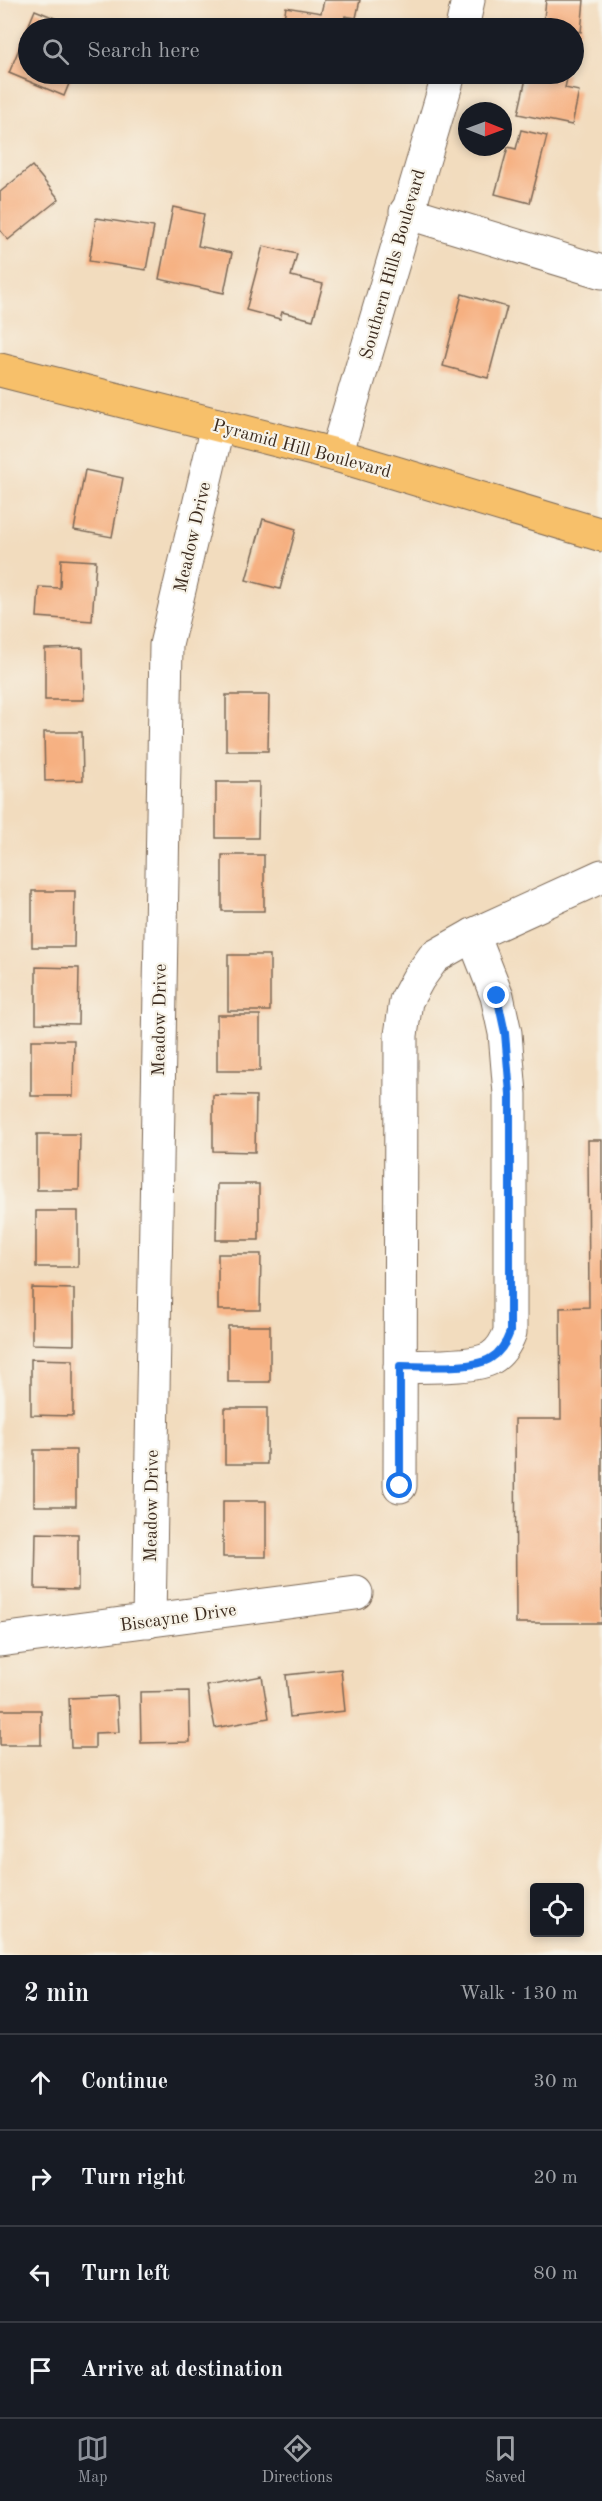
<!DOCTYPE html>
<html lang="en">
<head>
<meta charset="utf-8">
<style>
	:root { --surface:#171b24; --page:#20242c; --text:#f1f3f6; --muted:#9ea1a6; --line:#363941; --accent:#8c9099 }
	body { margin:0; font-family:"Old Standard TT",serif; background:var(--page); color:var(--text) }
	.controls { position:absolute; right:18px; bottom:18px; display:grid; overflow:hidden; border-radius:6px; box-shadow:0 3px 9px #0003 }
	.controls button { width:54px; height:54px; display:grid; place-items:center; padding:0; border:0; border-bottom:2px solid var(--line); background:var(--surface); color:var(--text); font:30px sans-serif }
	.compass { position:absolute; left:458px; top:102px; width:54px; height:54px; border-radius:50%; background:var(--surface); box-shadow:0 3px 9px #0003; rotate:91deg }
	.stop { position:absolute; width:18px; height:18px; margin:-14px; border:4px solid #1a73e8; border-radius:50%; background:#fff }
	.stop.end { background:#1a73e8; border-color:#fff; box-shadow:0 2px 6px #0008 }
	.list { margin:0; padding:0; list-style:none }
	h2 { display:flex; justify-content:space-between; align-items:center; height:78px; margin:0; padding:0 24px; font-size:26px }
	h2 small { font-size:20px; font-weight:400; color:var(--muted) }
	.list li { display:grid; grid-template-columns:39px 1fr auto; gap:18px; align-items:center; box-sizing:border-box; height:96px; padding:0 24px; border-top:2px solid var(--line) }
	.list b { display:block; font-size:22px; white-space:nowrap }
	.list em { font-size:20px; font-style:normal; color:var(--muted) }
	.icon { flex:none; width:33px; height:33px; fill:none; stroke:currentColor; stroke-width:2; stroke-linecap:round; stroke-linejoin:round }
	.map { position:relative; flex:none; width:602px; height:1955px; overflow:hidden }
	.search { position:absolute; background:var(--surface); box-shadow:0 3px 9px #0003; left:18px; right:18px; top:18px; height:66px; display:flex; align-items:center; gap:15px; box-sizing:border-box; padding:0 21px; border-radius:33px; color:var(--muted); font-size:22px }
	.sheet { height:462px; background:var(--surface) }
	nav { display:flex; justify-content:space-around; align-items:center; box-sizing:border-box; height:84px; border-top:2px solid var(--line); background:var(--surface); font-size:16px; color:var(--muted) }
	nav a { display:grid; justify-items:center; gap:3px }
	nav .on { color:var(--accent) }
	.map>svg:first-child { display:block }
	.building { fill:#f6b081 }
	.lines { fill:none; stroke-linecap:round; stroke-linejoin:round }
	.minor-casing { stroke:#7b6856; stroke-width:35 }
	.major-casing { stroke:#7b6856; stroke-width:35 }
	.minor { stroke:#fff; stroke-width:33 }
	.major { stroke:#f7c06b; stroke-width:33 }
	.route { stroke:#1a73e8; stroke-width:8 }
	.labels { text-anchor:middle; stroke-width:4.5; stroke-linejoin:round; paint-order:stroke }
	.street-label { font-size:18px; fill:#3b2a1e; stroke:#f7f3e8 }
</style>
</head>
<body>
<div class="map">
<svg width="602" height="1955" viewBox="0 0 602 1955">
	<rect width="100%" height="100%" fill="#f7f3e8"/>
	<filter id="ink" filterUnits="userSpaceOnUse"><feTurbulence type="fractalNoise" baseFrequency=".0167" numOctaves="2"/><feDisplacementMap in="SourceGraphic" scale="12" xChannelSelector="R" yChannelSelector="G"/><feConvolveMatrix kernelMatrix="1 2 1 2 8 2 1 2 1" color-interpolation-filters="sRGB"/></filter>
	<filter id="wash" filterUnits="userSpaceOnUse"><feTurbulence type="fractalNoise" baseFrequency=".008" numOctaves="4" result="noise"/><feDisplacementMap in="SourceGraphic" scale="24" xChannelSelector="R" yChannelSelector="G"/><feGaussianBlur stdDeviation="1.35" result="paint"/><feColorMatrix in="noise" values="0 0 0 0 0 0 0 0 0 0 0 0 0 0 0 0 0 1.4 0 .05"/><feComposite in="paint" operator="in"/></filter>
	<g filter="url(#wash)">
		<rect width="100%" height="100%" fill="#f2dcbe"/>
		<g id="blocks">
			<!-- building -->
			<g class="building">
				<polygon points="324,0 360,0 356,18 345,16 342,28 282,28 286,7 321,13"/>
				<polygon points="546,0 584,0 581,32 574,31 574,28 543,28"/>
				<polygon points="35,10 79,28 28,28 28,74 73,74 64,96 9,73"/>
				<polygon points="527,74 568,74 565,88 579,91 572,125 518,114"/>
				<polygon points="521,130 547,136 530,203 495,194 508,147 516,149"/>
				<polygon points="32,166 59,199 8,240 0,230 0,192"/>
				<polygon points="173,207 204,214 198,246 232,253 224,293 159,279"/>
				<polygon points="96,218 154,227 146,270 89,261"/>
				<polygon points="263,246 297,254 291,276 323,284 313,320 282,312 280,319 246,310"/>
				<polygon points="462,294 507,307 488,378 443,366"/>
				<polygon points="85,470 123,478 112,537 74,530"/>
				<polygon points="263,519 296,529 280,589 246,580"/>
				<polygon points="61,559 96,561 92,621 37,617 39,587 60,588"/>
				<polygon points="83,648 84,700 45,700 45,649"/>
				<polygon points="226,695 269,695 268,751 226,751"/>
				<polygon points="44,732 82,732 83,780 45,781"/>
				<polygon points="216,782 259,782 258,838 216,838"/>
				<rect x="222" y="855" width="42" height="56"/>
				<polygon points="32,891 75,891 74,947 32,947"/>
				<rect x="228" y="955" width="42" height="56"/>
				<polygon points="36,967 79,968 78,1024 36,1023"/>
				<rect x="217" y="1015" width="43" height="56"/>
				<polygon points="31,1040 74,1040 73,1096 31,1096"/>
				<polygon points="213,1095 256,1096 255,1152 213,1151"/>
				<polygon points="37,1134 80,1134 79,1190 37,1190"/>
				<polygon points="588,1140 602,1140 602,1623 516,1623 515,1419 561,1419 560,1308 589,1307"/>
				<polygon points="217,1184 259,1184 259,1240 216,1240"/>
				<rect x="36" y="1211" width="42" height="56"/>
				<polygon points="218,1254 261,1254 260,1310 218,1310"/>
				<polygon points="32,1288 74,1289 74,1345 32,1344"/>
				<rect x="228" y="1326" width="42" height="56"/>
				<polygon points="31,1359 73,1360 73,1416 31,1415"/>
				<rect x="225" y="1408" width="42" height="56"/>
				<rect x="34" y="1450" width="42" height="56"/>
				<rect x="223" y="1501" width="43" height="56"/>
				<polygon points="36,1533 78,1534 78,1590 35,1589"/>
				<polygon points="341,1669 345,1711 290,1717 286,1675"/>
				<polygon points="262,1676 269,1718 215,1728 207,1686"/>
				<polygon points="189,1691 190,1742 141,1743 140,1692"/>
				<polygon points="117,1696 119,1732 95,1733 95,1748 71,1748 69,1698"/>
				<rect x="0" y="1710" width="41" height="35"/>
			</g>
		</g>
	</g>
	<g filter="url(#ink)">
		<use href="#blocks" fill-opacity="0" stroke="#7b6856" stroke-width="1.5"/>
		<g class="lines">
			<!-- minor casing -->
			<g class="minor-casing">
				<g id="minor">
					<polyline points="462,28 468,0"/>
					<polyline points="406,212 602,272"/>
					<polyline points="336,455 449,74"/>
					<path d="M400 1367C421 1366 474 1368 491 1358 501 1352 506 1343 510 1332V1094L505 1033 497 996 473 935"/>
					<polyline points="400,1486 401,1035 406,1001 418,979 434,957 473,935 602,876"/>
					<polyline points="149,1621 166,645 218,425"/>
					<polyline points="0,1640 356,1593"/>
				</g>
			</g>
			<!-- major casing -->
			<g class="major-casing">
				<polyline id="major" points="0,370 336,455 602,535"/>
			</g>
			<!-- minor -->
			<use href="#minor" class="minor"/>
			<!-- major -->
			<use href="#major" class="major"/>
		</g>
	</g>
	<g class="lines" filter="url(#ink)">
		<!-- route -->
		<path class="route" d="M400 1486V1366C423 1366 472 1370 491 1358 501 1352 506 1343 510 1332V1094L505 1033 497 996"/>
	</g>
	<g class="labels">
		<!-- street labels -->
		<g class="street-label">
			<text transform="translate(392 264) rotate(-74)" y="6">Southern Hills Boulevard</text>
			<text transform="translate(302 448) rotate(15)" y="6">Pyramid Hill Boulevard</text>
			<text transform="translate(192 537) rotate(-77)" y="6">Meadow Drive</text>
			<text transform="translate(159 1020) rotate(-89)" y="6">Meadow Drive</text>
			<text transform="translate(151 1506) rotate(-89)" y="6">Meadow Drive</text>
			<text transform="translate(178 1617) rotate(-8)" y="6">Biscayne Drive</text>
		</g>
	</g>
</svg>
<div class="controls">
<button><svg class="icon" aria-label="locate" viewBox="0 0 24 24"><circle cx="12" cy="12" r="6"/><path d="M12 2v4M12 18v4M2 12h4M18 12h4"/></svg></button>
</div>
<svg class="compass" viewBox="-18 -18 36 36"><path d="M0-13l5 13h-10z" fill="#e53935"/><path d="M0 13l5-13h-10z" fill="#9ea1a6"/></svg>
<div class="stop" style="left:400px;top:1486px"></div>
<div class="stop end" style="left:497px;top:996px"></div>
<div class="search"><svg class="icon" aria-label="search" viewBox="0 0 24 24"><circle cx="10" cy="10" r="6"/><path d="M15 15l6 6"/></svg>Search here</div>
</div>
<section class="sheet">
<h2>2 min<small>Walk · 130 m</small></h2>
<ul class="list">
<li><svg class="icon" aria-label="ahead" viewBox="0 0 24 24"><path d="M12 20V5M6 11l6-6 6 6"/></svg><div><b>Continue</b></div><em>30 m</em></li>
<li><svg class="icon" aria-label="right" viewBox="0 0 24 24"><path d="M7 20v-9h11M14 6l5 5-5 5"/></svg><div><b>Turn right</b></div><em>20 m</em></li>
<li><svg class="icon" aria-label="left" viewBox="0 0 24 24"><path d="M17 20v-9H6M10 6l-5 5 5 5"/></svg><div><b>Turn left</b></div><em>80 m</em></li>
<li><svg class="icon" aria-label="arrive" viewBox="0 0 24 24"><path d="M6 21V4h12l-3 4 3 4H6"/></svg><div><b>Arrive at destination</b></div></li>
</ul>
</section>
<nav>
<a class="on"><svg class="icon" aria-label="map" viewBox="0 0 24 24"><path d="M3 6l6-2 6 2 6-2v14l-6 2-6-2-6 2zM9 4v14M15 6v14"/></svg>Map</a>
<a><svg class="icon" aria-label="directions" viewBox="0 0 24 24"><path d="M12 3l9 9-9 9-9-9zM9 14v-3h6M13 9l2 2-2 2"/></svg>Directions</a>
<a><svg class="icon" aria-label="saved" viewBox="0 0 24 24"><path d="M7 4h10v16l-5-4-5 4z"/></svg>Saved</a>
</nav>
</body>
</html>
